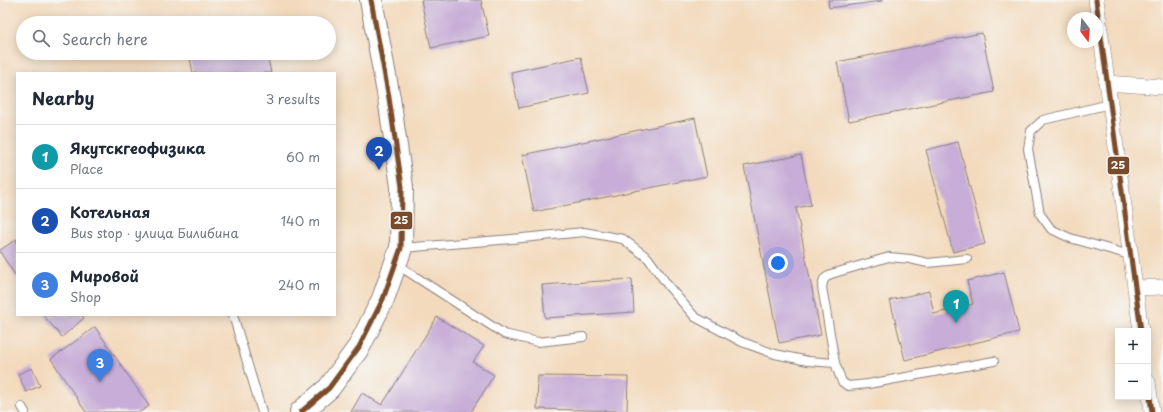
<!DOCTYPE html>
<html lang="en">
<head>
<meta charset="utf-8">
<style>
	:root { --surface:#fff; --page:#f2f2f3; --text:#1f2937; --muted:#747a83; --line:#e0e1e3; --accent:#2563eb }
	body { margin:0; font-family:"Playpen Sans",sans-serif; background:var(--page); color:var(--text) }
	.controls { position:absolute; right:12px; bottom:12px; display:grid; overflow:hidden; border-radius:0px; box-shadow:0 2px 10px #0003 }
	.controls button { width:36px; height:36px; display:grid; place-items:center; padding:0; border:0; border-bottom:1px solid var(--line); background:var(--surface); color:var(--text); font:20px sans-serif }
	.compass { position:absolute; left:1067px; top:12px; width:36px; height:36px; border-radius:50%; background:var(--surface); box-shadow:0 2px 10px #0003; rotate:164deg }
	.you { position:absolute; left:778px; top:263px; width:14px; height:14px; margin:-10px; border:3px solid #fff; border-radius:50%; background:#1a73e8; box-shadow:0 0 0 6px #1a73e833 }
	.badge { display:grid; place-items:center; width:26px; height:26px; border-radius:50%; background:var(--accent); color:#fff; font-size:13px; font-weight:700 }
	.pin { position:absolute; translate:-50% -33px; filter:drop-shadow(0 1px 2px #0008) }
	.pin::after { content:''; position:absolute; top:21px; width:14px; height:12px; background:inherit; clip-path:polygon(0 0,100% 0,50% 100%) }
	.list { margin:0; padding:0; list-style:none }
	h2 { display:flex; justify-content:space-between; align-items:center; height:52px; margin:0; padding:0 16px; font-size:17px }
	h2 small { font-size:13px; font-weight:400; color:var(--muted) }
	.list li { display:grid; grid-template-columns:26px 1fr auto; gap:12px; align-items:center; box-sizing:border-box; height:64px; padding:0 16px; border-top:1px solid var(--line) }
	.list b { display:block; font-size:15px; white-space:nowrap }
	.list p { margin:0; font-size:13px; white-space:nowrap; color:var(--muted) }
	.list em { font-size:13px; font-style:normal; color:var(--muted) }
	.icon { flex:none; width:22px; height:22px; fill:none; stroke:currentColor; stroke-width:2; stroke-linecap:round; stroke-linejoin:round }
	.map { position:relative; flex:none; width:1163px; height:412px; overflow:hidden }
	.search { position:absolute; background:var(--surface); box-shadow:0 2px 10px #0003; left:16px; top:16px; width:320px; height:44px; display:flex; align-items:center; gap:10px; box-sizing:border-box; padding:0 14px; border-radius:22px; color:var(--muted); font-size:15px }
	.panel { position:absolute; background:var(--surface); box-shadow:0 2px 10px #0003; left:16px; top:72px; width:320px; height:244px; border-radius:0px }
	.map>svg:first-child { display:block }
	.building { fill:#c7add7 }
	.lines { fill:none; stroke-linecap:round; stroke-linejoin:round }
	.lane-casing { stroke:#8a7e7c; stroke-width:10 }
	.street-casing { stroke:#8a7e7c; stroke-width:16 }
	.secondary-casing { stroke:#8a7e7c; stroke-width:24 }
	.lane { stroke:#fff; stroke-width:8 }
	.street { stroke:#fff; stroke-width:15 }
	.secondary { stroke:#fff; stroke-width:22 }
	.bus-1-casing { stroke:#f6f6f2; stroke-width:8 }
	.bus-1 { stroke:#7a4b2a; stroke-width:5 }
	.line-badge { stroke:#f6f6f2; stroke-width:1.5 }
	.badge-label { font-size:11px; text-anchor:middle; font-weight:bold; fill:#fff }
</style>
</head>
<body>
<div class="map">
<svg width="1163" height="412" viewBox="0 0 1163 412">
	<rect width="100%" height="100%" fill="#f6f6f2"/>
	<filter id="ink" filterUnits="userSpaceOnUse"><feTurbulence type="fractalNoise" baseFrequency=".025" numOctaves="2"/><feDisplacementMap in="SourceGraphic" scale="8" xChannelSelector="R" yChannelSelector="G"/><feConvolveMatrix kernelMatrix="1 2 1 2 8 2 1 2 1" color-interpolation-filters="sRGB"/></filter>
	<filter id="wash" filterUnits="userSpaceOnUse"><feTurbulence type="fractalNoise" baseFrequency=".012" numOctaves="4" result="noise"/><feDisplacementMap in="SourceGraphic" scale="16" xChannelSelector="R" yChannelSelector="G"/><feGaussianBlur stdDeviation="0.9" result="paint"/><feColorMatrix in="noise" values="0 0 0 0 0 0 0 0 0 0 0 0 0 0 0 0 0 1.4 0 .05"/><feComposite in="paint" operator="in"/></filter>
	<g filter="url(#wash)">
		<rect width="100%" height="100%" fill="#f3dabd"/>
		<g id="blocks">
			<!-- building -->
			<g class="building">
				<polygon points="421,0 481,0 489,36 431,48"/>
				<polygon points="828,0 882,0 882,1 829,8"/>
				<polygon points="260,18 261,23 239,23 239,22"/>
				<polygon points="982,33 994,92 849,121 837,62"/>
				<polygon points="189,53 267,53 271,73 193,73"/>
				<polygon points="581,57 589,93 519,108 511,72"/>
				<polygon points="695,118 707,176 534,212 522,155"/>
				<polygon points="958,142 985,244 953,252 926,150"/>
				<polygon points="801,155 811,205 796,208 821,335 779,343 744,166"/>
				<polygon points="17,239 17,278 0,252 0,250"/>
				<polygon points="1004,272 1019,332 905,360 890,300 929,291 934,314 973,304 967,281"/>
				<polygon points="632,279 634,312 545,318 542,285"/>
				<polygon points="43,315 81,315 84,318 62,337"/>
				<polygon points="437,317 484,346 473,362 494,375 471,412 351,412 362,393 382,405"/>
				<polygon points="95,327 149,406 140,412 86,412 51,359"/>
				<polygon points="32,368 40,386 26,392 18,374"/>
				<polygon points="538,376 628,377 627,411 537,409"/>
			</g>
		</g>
	</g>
	<g filter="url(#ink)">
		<use href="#blocks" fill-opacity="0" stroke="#8a7e7c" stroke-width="1"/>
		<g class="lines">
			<!-- lane casing -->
			<g class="lane-casing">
				<g id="lane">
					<polyline points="1110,104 1043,120 1031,131 1028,149 1040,214 1051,229 1070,238 1130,255"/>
					<polyline points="402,248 512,239 584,232 623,239 648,258 669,287 695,317 742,342 775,354 808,361 835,363"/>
					<polyline points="967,259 928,263 910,259 889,257 831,274 824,279 822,287 835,363 842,382 848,386 868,384 994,361"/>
					<polyline points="396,264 504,334 538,342 583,337"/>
					<polyline points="233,315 262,412"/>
					<polyline points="22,407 25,412"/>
				</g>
			</g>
			<!-- street casing -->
			<g class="street-casing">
				<g id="street">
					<polyline points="1096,0 1141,331"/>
					<polyline points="1106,83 1163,87"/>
					<polyline points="1135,288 1163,287"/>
					<polyline points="1148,382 1152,412"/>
				</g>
			</g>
			<!-- secondary casing -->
			<g class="secondary-casing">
				<polyline id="secondary" points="301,412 329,388 359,347 383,299 401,248 402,187 389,98 371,0"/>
			</g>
			<!-- lane -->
			<use href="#lane" class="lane"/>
			<!-- street -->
			<use href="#street" class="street"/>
			<!-- secondary -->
			<use href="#secondary" class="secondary"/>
			<!-- bus-1 casing -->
			<g class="bus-1-casing">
				<g id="bus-1">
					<polyline points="1096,0 1141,331"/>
					<polyline points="1148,382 1152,412"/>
					<polyline points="301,412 329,388 359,347 383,299 401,248 402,187 389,98 371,0"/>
				</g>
			</g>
			<!-- bus-1 -->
			<use href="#bus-1" class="bus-1"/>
		</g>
	</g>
	<g class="line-badge">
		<rect x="1107" y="156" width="23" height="19" rx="4" fill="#7a4b2a"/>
		<rect x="390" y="211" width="23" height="19" rx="4" fill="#7a4b2a"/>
	</g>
	<g class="badge-label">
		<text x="1118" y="169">25</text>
		<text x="401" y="224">25</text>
	</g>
</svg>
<div class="controls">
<button>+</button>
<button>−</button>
</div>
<svg class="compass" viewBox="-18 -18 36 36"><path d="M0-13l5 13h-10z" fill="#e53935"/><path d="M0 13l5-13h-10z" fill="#747a83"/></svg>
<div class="you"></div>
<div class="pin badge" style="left:956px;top:323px;background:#0f9aa8">1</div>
<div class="pin badge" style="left:379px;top:170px;background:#1a4fb4">2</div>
<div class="pin badge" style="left:100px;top:382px;background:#3f7fe0">3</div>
<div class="search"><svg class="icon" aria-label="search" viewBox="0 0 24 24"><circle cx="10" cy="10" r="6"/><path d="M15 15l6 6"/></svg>Search here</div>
<section class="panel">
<h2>Nearby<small>3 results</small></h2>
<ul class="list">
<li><span class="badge" style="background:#0f9aa8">1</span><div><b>Якутскгеофизика</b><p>Place</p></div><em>60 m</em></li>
<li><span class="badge" style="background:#1a4fb4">2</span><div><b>Котельная</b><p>Bus stop · улица Билибина</p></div><em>140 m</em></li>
<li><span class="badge" style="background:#3f7fe0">3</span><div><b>Мировой</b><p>Shop</p></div><em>240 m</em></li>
</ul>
</section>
</div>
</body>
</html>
